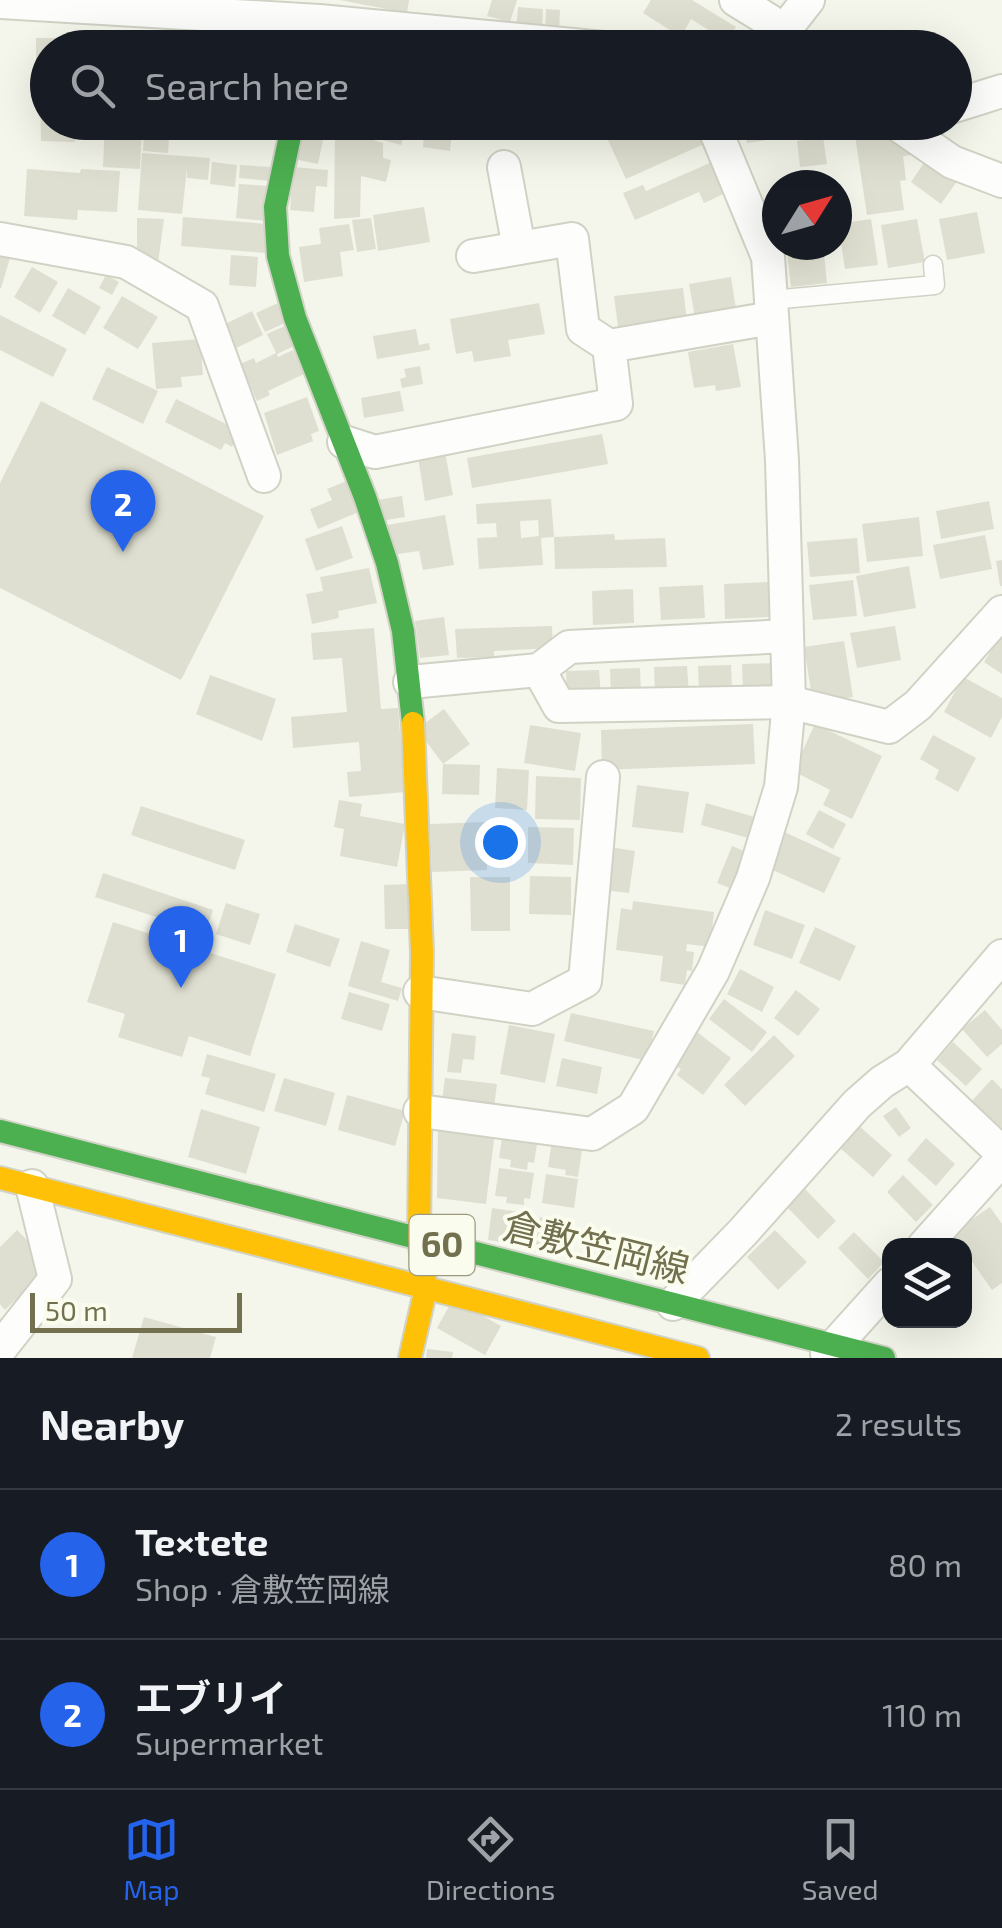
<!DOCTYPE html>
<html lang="en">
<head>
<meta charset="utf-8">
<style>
	:root { --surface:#171b24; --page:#242831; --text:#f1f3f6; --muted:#9ea1a6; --line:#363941; --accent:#2563eb }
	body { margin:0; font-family:"Exo 2","Noto Sans JP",sans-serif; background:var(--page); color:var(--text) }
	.controls { position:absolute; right:30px; bottom:30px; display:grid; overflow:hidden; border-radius:20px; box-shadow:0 10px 40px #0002 }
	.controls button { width:90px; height:90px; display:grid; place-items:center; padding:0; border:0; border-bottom:2px solid var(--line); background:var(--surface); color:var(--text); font:50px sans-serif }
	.compass { position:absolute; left:762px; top:170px; width:90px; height:90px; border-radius:50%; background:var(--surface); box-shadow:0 10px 40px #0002; rotate:53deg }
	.scale { position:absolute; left:30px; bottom:25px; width:212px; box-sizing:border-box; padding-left:10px; border:5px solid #72704e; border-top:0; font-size:28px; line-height:35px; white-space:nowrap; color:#72704e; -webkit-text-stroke:8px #fafded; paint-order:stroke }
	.you { position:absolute; left:500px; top:842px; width:35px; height:35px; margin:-25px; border:8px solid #fff; border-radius:50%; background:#1a73e8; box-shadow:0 0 0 15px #1a73e833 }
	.badge { display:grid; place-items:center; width:65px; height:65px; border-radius:50%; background:var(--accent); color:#fff; font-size:32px; font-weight:700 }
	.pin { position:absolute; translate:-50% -82px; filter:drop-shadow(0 2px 5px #0008) }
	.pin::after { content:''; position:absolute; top:52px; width:35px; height:30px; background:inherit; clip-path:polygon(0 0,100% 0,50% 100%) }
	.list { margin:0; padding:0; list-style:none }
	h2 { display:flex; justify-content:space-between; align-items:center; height:130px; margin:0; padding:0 40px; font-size:42px }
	h2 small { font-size:32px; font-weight:400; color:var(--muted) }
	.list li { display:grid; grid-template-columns:65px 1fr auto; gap:30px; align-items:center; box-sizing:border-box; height:150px; padding:0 40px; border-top:2px solid var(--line) }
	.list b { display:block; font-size:38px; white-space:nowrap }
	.list p { margin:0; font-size:32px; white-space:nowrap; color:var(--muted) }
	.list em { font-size:32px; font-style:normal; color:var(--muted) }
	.icon { flex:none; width:55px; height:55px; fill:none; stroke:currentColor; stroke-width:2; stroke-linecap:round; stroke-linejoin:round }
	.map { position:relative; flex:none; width:1002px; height:1358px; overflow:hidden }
	.search { position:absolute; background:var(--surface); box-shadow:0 10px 40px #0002; left:30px; right:30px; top:30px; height:110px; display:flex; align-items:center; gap:25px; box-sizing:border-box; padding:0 35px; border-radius:55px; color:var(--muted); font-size:38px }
	.sheet { height:430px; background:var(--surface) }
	nav { display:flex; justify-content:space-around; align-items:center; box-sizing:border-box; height:140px; border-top:2px solid var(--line); background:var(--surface); font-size:28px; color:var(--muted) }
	nav a { display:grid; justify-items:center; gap:5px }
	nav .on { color:var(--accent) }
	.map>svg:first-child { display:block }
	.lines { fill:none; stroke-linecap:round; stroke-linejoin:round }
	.stream { stroke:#ced5e5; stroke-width:9 }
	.building { fill:#dfdfd1; fill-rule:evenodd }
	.lane-casing { stroke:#d1d2c5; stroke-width:21 }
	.street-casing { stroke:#d1d2c5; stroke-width:36 }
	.fast-casing { stroke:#d2d3c7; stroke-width:26 }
	.slow-casing { stroke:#d2d3c7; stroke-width:26 }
	.lane { stroke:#fdfefc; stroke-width:18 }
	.street { stroke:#fdfefc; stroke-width:32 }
	.fast { stroke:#4caf50; stroke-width:22 }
	.slow { stroke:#ffc107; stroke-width:22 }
	.labels { text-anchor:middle; stroke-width:8; stroke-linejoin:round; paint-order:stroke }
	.shield { fill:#fafded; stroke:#9b9a7e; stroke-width:2.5 }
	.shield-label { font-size:35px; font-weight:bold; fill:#72704e }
	.street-label { font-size:38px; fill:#72704e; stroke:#fafded }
</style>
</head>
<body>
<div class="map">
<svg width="1002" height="1358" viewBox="0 0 1002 1358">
	<rect width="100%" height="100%" fill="#f4f6eb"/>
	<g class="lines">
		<!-- stream -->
		<polyline class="stream" points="603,36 731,43 756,36"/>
	</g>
	<!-- building -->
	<g class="building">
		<polygon points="340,0 409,0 407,13"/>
		<polygon points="492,0 517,0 510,22 487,16"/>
		<polygon points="651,0 692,0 736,27 726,41 691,19 681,37 643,13"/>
		<polygon points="518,7 543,9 542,31 516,30"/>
		<polygon points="546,9 560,10 559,32 545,31"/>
		<polygon points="211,27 295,31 294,48 210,48"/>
		<polygon points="327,34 409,44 409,48 326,48"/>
		<polygon points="36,38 75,38 75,48 48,48 48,87 36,87"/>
		<polygon points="40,90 48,90 48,122 75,122 75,142 41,141"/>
		<polygon points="105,122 142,122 140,169 103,167"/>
		<polygon points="145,122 170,122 168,153 143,151"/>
		<polygon points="379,122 406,130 401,145 324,124"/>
		<polygon points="425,122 453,122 450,151 423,147"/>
		<polygon points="520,122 557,122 555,140 518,136"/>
		<polygon points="659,122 695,122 704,144 626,179 607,138 634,126 640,140 663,130"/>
		<polygon points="744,122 794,122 796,136 747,143"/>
		<polygon points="887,124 889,139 901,137 910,142 912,155 903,156 906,180 900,181 904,210 867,215 854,129"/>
		<polygon points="335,129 383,143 383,158 391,160 386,182 361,176 360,217 334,219"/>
		<polygon points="299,134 323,140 318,164 294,159"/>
		<polygon points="823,137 827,164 800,167 797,141"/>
		<polygon points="142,153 210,158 208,180 187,178 187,168 182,214 138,210"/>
		<polygon points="930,154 960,177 941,204 911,182"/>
		<polygon points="212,162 237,165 235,187 210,184"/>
		<polygon points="712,162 726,193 704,203 699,192 635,220 623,193 643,185 646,191"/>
		<polygon points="240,165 272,167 271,181 239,178"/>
		<polygon points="293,167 328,170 327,187 316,186 314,212 290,210"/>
		<polygon points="27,169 80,173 81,169 120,171 117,212 78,210 77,220 24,216"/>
		<polygon points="239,184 270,186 268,221 236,218"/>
		<polygon points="424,207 430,242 378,251 373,215"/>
		<polygon points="977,212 985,253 947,260 939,219"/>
		<polygon points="183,217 267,224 265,253 181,246"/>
		<polygon points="137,218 164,219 158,263 137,249"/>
		<polygon points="371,218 376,249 357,252 352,220"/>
		<polygon points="871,219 878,265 845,269 838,224"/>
		<polygon points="917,219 925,262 888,268 881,225"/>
		<polygon points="349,224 354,250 340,252 343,276 304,282 299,247 321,244 319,228"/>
		<polygon points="786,245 823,245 827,283 791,287"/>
		<polygon points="0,255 10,258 1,288 0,288"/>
		<polygon points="231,255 258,257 256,287 229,285"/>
		<polygon points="32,267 58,282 40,313 14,297"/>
		<polygon points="106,275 119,282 112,295 99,288"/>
		<polygon points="731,277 738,322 697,329 689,284"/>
		<polygon points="68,288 101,307 85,335 52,316"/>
		<polygon points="683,288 687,321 619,334 614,296"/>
		<polygon points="122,296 158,317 138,349 103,328"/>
		<polygon points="278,303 287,322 265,332 256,313"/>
		<polygon points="539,303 545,334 508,340 511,356 474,362 472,351 456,354 450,319"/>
		<polygon points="252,311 263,335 234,349 223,325"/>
		<polygon points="0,315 67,349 53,377 0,350"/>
		<polygon points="287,325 296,345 277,354 278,357 293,350 304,374 268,391 270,395 257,401 240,364 254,358 256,363 276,353 267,334"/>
		<polygon points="416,329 419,345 429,343 430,350 377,359 373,336"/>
		<polygon points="200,339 203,375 181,377 182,387 156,389 152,343"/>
		<polygon points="733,344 741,387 716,391 715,385 694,388 688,352"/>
		<polygon points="420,366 423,384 402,388 400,379 406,377 404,369"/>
		<polygon points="107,367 158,391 143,424 92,399"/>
		<polygon points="400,391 404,411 364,418 361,398"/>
		<polygon points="307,397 319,431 311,434 313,441 277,455 264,413"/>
		<polygon points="176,399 240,431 232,447 225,443 221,450 165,422"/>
		<polygon points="41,401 264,516 181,680 0,588 0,483"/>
		<polygon points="602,434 608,464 472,488 467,458"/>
		<polygon points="443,441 453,495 425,501 416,445"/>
		<polygon points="349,480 361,511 318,529 310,509 332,500 327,489"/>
		<polygon points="402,496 405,517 381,521 377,500"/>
		<path d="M551 499 554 537 541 538 543 565 479 569 477 538 497 537 496 523 477 524 476 504ZM538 520 539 536 521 538 520 521Z"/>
		<polygon points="989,501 994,529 941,539 936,511"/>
		<polygon points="445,515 454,565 423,570 419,551 392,555 387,525"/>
		<polygon points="919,517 923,556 867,562 862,524"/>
		<polygon points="342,526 353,558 316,571 305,539"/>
		<polygon points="614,534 615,540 665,538 667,567 555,569 554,537"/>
		<polygon points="985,535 992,569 940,579 933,545"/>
		<polygon points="857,538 860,573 810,577 807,542"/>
		<polygon points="1002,560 1002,586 1000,586 996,561"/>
		<polygon points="909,566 916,608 864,617 856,576"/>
		<polygon points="369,568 377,603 338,611 339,618 312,624 306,594 323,591 320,577"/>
		<polygon points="853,580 857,616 813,620 809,585"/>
		<polygon points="768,582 770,617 725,619 724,584"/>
		<polygon points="703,585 705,618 661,620 659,587"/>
		<polygon points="633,589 634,623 593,625 592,591"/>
		<polygon points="444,617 449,655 420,658 415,621"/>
		<polygon points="552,626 553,648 494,651 494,657 457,658 455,629"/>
		<polygon points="895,626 901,660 857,668 850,633"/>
		<polygon points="374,628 381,709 398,708 405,792 349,797 347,772 361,771 359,742 293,748 291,717 347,712 342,658 313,660 311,633"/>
		<polygon points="1002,634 1002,674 984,662"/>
		<polygon points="844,641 853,697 813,703 804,647"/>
		<polygon points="774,663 775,691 743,692 742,664"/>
		<polygon points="731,665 732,691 699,693 698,666"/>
		<polygon points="687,666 689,694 655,695 654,667"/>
		<polygon points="640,668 641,695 611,697 610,669"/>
		<polygon points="599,670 601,697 567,699 566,671"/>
		<polygon points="210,675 276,699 262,741 196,714"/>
		<polygon points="963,677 1002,698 1002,717 991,738 944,712"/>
		<polygon points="444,709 470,744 443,764 480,765 479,795 442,794 443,764 417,729"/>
		<polygon points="753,724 755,764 602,770 601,730"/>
		<polygon points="815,724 882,756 852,819 823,805 830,790 793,771"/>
		<polygon points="530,725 581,733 575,771 524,763"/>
		<polygon points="933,735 976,758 958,792 935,779 939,770 920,759"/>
		<polygon points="497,768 529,770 527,810 495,808"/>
		<polygon points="536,776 581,778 580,820 535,819"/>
		<polygon points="637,785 689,792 683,833 632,827"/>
		<polygon points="339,800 362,804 360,816 405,824 397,867 340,856 344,829 334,827"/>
		<polygon points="706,803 758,818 752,839 701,825"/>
		<polygon points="141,806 245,840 235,870 131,835"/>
		<polygon points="819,810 846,824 833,849 806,834"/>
		<polygon points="485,822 487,870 432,872 430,824"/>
		<polygon points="528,827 574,828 573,865 528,863"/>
		<polygon points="780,830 841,858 824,893 764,866"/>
		<polygon points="732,846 749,853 735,890 717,883"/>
		<polygon points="610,847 635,851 629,893 603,890"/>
		<polygon points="103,873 213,910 205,933 95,897"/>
		<polygon points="530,876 571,877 571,915 529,914"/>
		<polygon points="470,877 510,877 510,931 471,931"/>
		<polygon points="409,884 411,929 385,929 384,885"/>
		<polygon points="633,901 714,912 710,947 687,944 686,951 694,952 692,971 687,970 685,985 660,981 663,956 616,950 621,908 632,910"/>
		<polygon points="226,903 260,914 250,945 216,934"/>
		<polygon points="765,910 805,925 792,959 753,945"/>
		<polygon points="113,922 276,974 250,1056 189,1036 182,1057 118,1037 125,1014 87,1002"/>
		<polygon points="295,924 340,939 330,967 286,952"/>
		<polygon points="815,927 856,946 840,981 799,963"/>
		<polygon points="361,941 390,950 381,982 402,988 398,1001 348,986"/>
		<polygon points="740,969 774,987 762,1012 727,994"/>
		<polygon points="796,990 820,1009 798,1036 774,1018"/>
		<polygon points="349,992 390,1004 382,1031 341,1019"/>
		<polygon points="724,999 767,1032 752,1052 709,1019"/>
		<polygon points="985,1010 1002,1030 1002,1044 987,1057 962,1029"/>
		<polygon points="571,1013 654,1031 647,1061 564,1041"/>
		<polygon points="509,1025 555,1034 545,1083 500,1074"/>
		<polygon points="693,1029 731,1058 703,1095 677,1075 681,1069 669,1061"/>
		<polygon points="452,1033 476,1036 474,1060 463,1059 461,1073 447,1072"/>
		<polygon points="774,1035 795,1056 745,1106 724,1085"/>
		<polygon points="953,1042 982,1069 966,1086 937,1060"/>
		<polygon points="207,1054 276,1074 264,1112 205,1094 210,1078 201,1076"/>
		<polygon points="562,1058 602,1067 597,1094 556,1086"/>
		<polygon points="284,1078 335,1093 326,1126 274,1111"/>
		<polygon points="445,1078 497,1084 493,1114 441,1108"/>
		<polygon points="992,1079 1002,1089 1002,1131 971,1102"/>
		<polygon points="347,1095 405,1111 395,1146 338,1130"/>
		<polygon points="896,1107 911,1128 899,1137 883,1116"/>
		<polygon points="201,1109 260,1127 246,1174 188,1157"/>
		<polygon points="438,1124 495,1132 486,1204 437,1198"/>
		<polygon points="858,1125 892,1155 873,1177 839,1147"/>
		<polygon points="503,1131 538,1137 534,1163 528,1162 527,1170 510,1167 511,1160 499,1158"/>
		<polygon points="926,1138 955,1164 936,1186 907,1160"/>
		<polygon points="552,1140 583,1144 578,1177 565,1175 566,1170 548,1167"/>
		<polygon points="499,1168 534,1173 530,1199 524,1198 524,1205 506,1203 507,1197 495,1196"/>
		<polygon points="546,1174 578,1179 574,1208 542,1203"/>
		<polygon points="903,1175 933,1205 916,1222 887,1192"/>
		<polygon points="804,1188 836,1221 818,1239 786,1206"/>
		<polygon points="990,1207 1002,1224 1002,1283 992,1290 964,1250 964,1246 952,1233"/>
		<polygon points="492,1208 526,1213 522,1245 488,1240"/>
		<polygon points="540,1217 574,1222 570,1250 535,1245"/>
		<polygon points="17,1230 52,1265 5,1310 0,1304 0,1247"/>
		<polygon points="775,1230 807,1262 778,1290 747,1257"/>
		<polygon points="854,1232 884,1262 868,1279 838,1248"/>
		<polygon points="453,1299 501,1326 485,1355 437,1328"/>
		<polygon points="144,1317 216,1337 210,1358 132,1358"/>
		<polygon points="427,1349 453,1352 452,1358 426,1358"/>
	</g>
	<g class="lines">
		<!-- lane casing -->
		<g class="lane-casing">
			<polyline id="lane" points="771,300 935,285 933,265"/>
		</g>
		<!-- street casing -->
		<g class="street-casing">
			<g id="street">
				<polyline points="736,0 770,21 796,48"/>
				<polyline points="0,2 319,21 604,48"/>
				<polyline points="759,48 776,41 808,0"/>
				<polyline points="954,106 1002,91"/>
				<polyline points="894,122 952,162 1002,181"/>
				<polyline points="504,167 519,248"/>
				<polyline points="0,239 126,262 202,306 264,476"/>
				<polyline points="473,256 572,239 583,329 609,346"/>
				<polyline points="344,442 375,452 616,404 609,346 772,318"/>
				<polyline points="539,670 559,706 789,702 889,727 918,705 1002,612"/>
				<polyline points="410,682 539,670 569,647 787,636"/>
				<polyline points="420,992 532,1009 585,981 603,777"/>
				<polyline points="909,1065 1002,1153"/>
				<polyline points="420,1111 592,1134 633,1108 713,971 753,878 781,787 789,702 782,460 768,257 712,122"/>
				<polyline points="924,1246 1002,1159"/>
				<polyline points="673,1304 743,1232 857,1104 882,1082 909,1065 1002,956"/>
				<polyline points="0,1349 55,1279 32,1186"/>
				<polyline points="827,1354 890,1284"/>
			</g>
		</g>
		<!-- fast casing -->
		<g class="fast-casing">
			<g id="fast">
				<polyline points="293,122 275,207 278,256 295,318 365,497 387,563 403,631 413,723"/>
				<polyline points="0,1131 884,1358"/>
			</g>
		</g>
		<!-- slow casing -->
		<g class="slow-casing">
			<g id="slow">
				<polyline points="0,1178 698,1358"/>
				<polyline points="410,1358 426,1288 419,1239 422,952 413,723"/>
			</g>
		</g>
		<!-- lane -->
		<use href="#lane" class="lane"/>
		<!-- street -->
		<use href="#street" class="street"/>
		<!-- fast -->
		<use href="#fast" class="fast"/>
		<!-- slow -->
		<use href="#slow" class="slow"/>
	</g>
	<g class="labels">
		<!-- shield labels -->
		<rect class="shield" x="409.5" y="1215" width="65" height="60" rx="8"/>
		<g class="shield-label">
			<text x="442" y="1257">60</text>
		</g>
		<!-- street labels -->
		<g class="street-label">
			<text transform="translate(596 1248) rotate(14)" y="13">倉敷笠岡線</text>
		</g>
	</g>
</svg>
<div class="controls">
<button><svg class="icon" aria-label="layers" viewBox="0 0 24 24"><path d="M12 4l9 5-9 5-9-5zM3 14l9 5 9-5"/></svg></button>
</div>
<svg class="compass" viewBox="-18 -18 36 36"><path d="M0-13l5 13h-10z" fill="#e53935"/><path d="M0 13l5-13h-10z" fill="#9ea1a6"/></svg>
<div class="scale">50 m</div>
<div class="you"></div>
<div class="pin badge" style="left:181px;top:988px">1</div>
<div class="pin badge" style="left:123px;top:552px">2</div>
<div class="search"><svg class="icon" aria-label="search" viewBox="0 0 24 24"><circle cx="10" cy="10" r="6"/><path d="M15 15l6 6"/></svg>Search here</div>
</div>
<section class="sheet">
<h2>Nearby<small>2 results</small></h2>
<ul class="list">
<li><span class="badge">1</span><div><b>Te×tete</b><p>Shop · 倉敷笠岡線</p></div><em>80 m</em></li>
<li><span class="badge">2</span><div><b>エブリイ</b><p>Supermarket</p></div><em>110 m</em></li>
</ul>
</section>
<nav>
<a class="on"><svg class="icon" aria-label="map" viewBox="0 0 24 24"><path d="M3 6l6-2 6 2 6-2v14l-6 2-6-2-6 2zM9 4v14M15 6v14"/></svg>Map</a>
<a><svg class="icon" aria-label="directions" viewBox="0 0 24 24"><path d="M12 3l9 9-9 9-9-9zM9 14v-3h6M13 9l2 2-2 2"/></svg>Directions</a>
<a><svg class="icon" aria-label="saved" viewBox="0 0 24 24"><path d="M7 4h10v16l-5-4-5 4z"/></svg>Saved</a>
</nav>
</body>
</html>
